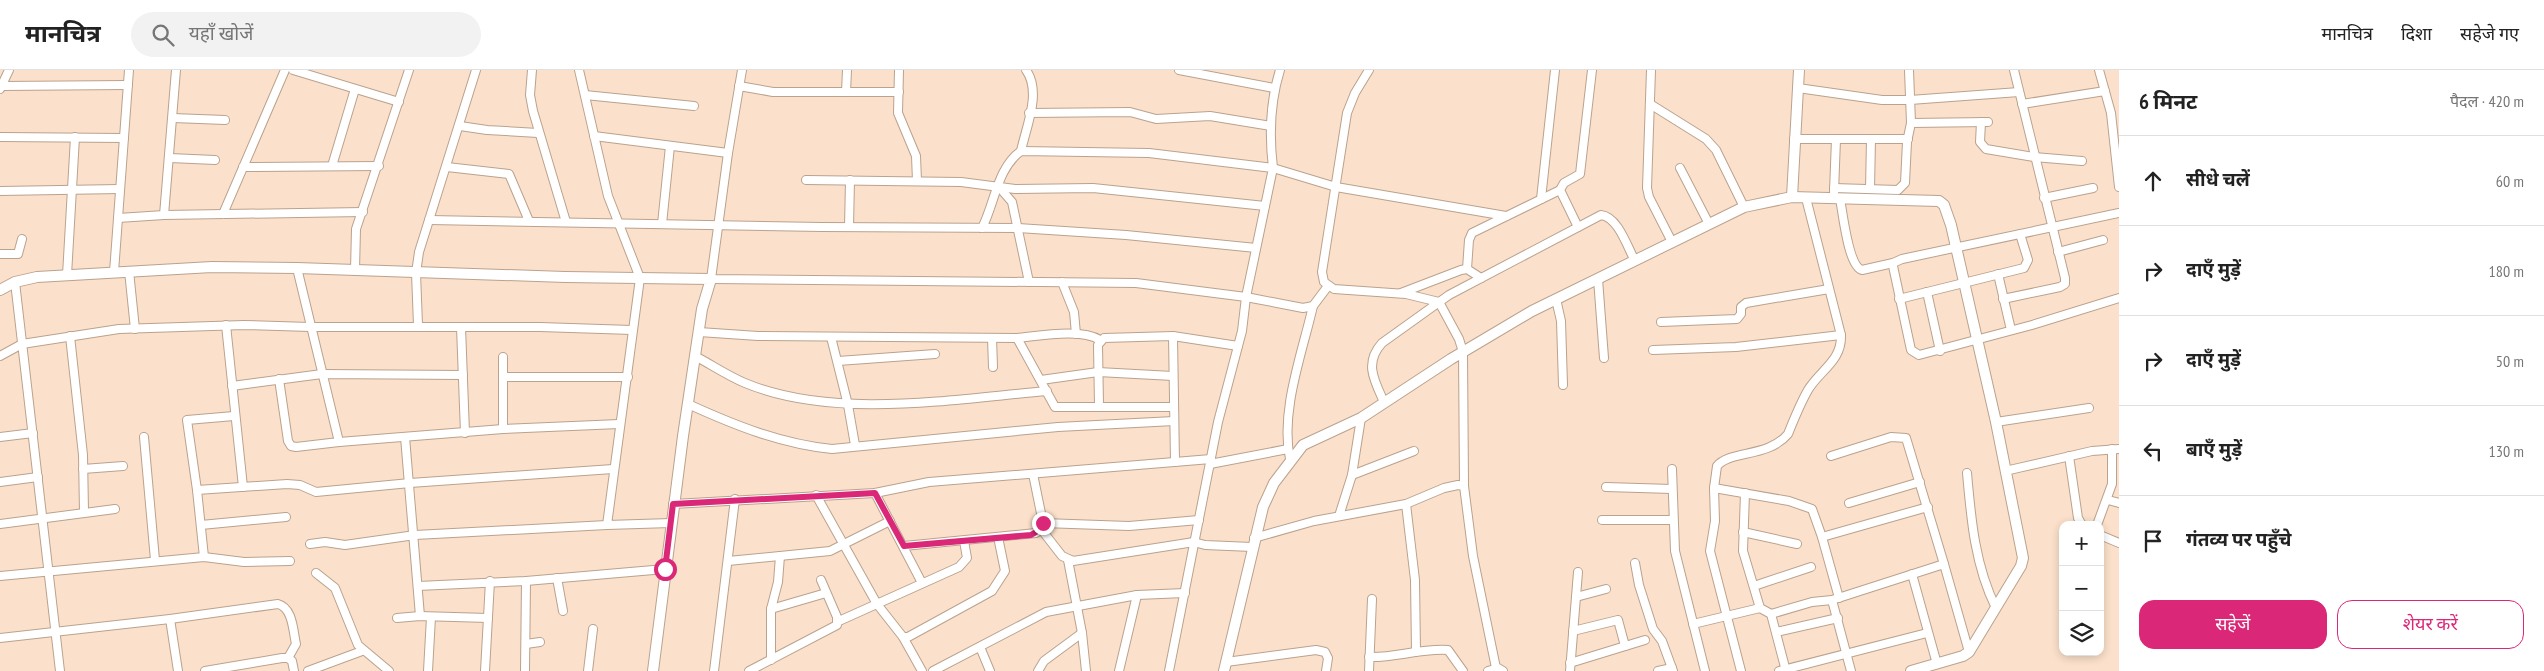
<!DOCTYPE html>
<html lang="hi">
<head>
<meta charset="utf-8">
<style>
	:root { --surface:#fff; --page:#f2f2f2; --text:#222; --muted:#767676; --line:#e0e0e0; --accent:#db2777 }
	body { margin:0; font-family:"PT Sans Narrow","Noto Sans Devanagari",sans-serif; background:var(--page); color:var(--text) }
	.controls { position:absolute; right:15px; bottom:15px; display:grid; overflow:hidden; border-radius:10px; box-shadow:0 2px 8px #0003 }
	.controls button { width:45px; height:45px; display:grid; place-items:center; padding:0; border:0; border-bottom:1px solid var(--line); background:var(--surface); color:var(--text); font:25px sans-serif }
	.stop { position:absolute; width:15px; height:15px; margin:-11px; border:4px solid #db2777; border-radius:50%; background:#fff }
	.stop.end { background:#db2777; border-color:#fff; box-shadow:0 1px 5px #0008 }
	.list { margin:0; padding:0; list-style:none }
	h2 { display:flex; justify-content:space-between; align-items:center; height:65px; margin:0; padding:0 20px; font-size:21px }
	h2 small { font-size:16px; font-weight:400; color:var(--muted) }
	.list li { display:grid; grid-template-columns:32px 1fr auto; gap:15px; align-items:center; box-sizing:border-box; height:90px; padding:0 20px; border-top:1px solid var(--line) }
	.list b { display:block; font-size:19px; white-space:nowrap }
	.list em { font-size:16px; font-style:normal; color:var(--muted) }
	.actions { display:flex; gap:10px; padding:15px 20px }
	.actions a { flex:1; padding:11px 0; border:1px solid var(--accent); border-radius:15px; text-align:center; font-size:18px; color:var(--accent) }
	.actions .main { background:var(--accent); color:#fff }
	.icon { flex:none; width:28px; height:28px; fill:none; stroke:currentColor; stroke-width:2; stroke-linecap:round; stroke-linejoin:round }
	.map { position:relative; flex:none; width:2119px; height:601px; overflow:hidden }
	header { display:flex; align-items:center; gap:30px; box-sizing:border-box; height:70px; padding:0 25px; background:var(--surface); border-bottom:1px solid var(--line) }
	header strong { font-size:24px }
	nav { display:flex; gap:28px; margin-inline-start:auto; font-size:18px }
	.search { width:350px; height:45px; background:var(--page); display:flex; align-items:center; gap:12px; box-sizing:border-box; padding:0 18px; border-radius:28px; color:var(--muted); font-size:19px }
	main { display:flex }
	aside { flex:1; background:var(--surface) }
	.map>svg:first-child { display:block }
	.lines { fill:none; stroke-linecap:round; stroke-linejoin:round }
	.minor-casing { stroke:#baa28d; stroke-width:10 }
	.tertiary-casing { stroke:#baa28d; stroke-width:12 }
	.minor { stroke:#fff; stroke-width:8 }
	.tertiary { stroke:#fff; stroke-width:10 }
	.route { stroke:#db2777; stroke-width:6 }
</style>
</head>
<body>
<header>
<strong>मानचित्र</strong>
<div class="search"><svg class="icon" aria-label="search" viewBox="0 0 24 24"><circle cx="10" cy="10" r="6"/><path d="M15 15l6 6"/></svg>यहाँ खोजें</div>
<nav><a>मानचित्र</a><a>दिशा</a><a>सहेजे गए</a></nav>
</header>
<main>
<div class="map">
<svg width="2119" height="601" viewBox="0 0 2119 601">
	<rect width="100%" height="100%" fill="#fbe1cb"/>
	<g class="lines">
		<!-- minor casing -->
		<g class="minor-casing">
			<g id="minor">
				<polyline points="293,0 399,32"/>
				<polyline points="532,0 530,25 533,41 566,152"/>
				<polyline points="579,0 608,126 640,208 607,455 671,453"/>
				<polyline points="742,0 728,83 711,209 1136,213 1246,227 1303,238 1313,236 1328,216"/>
				<polyline points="899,0 898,43 916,86 917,111"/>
				<polyline points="1179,0 1274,18"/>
				<path d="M1280 0C1270 32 1269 65 1273 98L1336 117 1506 146"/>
				<polyline points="1369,0 1355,23 1347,43 1322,202 1324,212 1334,219 1406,224 1439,232 1459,269 1463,282 1464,416"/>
				<polyline points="1651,0 1647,118 1649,127 1672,172"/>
				<polyline points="2099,0 2111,43 2119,117"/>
				<polyline points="1,16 128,15"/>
				<polyline points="739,16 773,22 899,22"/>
				<polyline points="1798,18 1882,30 1910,30 2019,22"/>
				<polyline points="0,19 9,0"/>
				<polyline points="846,22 847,0"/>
				<polyline points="585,25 694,36"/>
				<polyline points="1650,34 1706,69 1716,80 1744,137"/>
				<polyline points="2022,34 2105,21"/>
				<polyline points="1029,43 1130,42 1156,49 1210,46 1271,56"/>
				<polyline points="173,48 225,50"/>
				<polyline points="1981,52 1980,72 1986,79 2034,87 2082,91"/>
				<polyline points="1911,53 1988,52"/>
				<polyline points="460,56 487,60 538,63"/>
				<polyline points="594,66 728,83"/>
				<polyline points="0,67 124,68"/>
				<polyline points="1794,69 1908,69"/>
				<path d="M1021 81C1026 57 1042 22 1026 0"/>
				<polyline points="170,88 215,90"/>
				<polyline points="332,96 355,19"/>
				<polyline points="243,97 379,96"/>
				<polyline points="447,97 509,104 529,151"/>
				<polyline points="1680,98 1709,154"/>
				<polyline points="806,110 961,112 1015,119 1093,118 1265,136"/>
				<polyline points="999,117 1012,132 1029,212"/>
				<polyline points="1834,118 1898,120 1905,113 1907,72 1911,53 1909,0"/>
				<polyline points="1870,119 1871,69"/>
				<polyline points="0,121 120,119"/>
				<polyline points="1834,122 1836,69"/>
				<polyline points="2044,128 2093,118"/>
				<polyline points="1541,129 1555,0"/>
				<path d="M1840 129C1843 143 1848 196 1862 200L1893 193"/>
				<polyline points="2119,143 1902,189 1893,193 1893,196 1911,280 1919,285 2032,255 2119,228"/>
				<polyline points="223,144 285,0"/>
				<polyline points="164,145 176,0"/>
				<polyline points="118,148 164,145 363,142"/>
				<polyline points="429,150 822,157 1018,158 1126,165 1256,178"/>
				<polyline points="662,154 670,76"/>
				<polyline points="849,157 850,110"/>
				<polyline points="1578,157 1560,120 1564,113 1580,104 1592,0"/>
				<path d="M982 158C995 133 997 98 1021 81L1149 83 1273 98 1246 227 1242 261 1218 352 1169 601"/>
				<polyline points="2058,182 2103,170"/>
				<polyline points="0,184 18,184 22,169"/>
				<polyline points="1467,199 1469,170 1472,163 1560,120"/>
				<polyline points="355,200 356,159 409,0"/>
				<polyline points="129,201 135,259"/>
				<polyline points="114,202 129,0"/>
				<polyline points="1998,204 2011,260"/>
				<polyline points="67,205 75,67"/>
				<polyline points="1598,209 1604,288"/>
				<polyline points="15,212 60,601"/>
				<polyline points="1062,212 1074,242 1076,264"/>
				<polyline points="1927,222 1940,281"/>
				<polyline points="1401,223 1461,200 1467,199 1481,208"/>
				<polyline points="1556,229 1561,251 1563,315"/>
				<polyline points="1899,229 2024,198 2028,190 2020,164"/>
				<polyline points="2003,229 2060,217 2065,214 2065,208 2014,0"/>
				<polyline points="1661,252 1737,249 1741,244 1741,237 1746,233 1829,219"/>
				<polyline points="226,255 243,417"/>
				<polyline points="418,255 416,203 419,182 476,0"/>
				<polyline points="461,257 465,363"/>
				<polyline points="699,262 758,266 1017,268 1055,337 1174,337"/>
				<polyline points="70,266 83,385 84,442"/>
				<polyline points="1173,266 1175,392"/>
				<polyline points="831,267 848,335 855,375"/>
				<polyline points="992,268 993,297"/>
				<path d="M1017 268C1039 266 1081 258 1100 270"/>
				<polyline points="1653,280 1736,277 1841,265"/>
				<polyline points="0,286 22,274 119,259 244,255 310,257 540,257 632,260"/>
				<path d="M695 286C712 295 728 306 745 313 834 350 954 329 1047 321"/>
				<polyline points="503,287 503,359"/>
				<polyline points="838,291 935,284"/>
				<polyline points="503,307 628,307"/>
				<polyline points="279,309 288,371 291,376 296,377 339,372 297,198"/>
				<polyline points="1041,310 1098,302 1173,306"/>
				<polyline points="232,316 322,304 463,305"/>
				<path d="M1384 332C1374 310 1364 293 1382 273L1449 225 1601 145C1618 147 1627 176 1635 191"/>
				<path d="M688 334C734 355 781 374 832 379L1058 357 1174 351"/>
				<polyline points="1099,336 1098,275 1104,268 1173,266 1238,276"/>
				<polyline points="1996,352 2089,338"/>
				<polyline points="0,367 33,363"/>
				<polyline points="144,367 155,490"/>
				<polyline points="405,367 420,546"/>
				<polyline points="339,372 503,359 619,354"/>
				<polyline points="1831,386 1891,367 1906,368 1944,494"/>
				<polyline points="2069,386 2078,448 2082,455"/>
				<path d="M1290 389C1280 341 1302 284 1313 236"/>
				<polyline points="1210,394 1288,379"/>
				<polyline points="83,399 123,396"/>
				<polyline points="1672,399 1675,481 1705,601"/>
				<polyline points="2005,401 2092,381 2119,379"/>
				<path d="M1967 403C1971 449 1975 496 1996 538"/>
				<polyline points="1352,405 1414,381"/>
				<polyline points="0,412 38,407"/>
				<polyline points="1606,417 1672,419"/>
				<polyline points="1714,418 1789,431 1812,439 1822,467 1839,528"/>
				<polyline points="197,420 287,414 300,415 316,422 410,413 613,399"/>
				<polyline points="875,423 922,513"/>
				<polyline points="1745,423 1743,481 1760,538 1771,544 1786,601"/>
				<polyline points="816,425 877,534 903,567 908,567 992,521 1005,501 998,467"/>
				<polyline points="2108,430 2119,433"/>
				<polyline points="1849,433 1920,412"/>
				<polyline points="673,434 875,423 929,412 1211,389"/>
				<polyline points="1406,434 1415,510 1416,582"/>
				<polyline points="1339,446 1352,405 1361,348"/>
				<polyline points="1602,450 1673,450"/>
				<polyline points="1043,453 1129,456 1199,450"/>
				<polyline points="0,454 115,439"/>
				<polyline points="201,455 286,447"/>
				<polyline points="2097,455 2112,414 2112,379"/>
				<polyline points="1041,459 1062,486 1073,491 1194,472 1205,475 1252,477"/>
				<polyline points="1743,462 1797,474"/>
				<polyline points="2100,465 2119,473"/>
				<polyline points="1822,467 1928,437"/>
				<polyline points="1254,468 1314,451 1406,434 1444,418 1458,415 1464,416 1473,486 1496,598"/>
				<polyline points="310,474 325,472 345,475 415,465 607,455"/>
				<polyline points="904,476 1036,463 1041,459 1043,453 1033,404"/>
				<polyline points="204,487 197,420 187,350 234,346"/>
				<polyline points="1068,490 1082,563 1086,601"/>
				<polyline points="728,491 830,481 890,451"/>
				<polyline points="1635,493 1639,515 1653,559 1662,571 1673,601"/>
				<polyline points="316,503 335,518 358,575 389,601"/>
				<polyline points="1912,504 1937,594"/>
				<polyline points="0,506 204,487 244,492 290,491"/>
				<polyline points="557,508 563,541"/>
				<polyline points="418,516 526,511 665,499"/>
				<polyline points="1754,516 1811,497"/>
				<polyline points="1576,527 1606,519"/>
				<polyline points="1832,530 1851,601"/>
				<polyline points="771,539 826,523"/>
				<polyline points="1771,544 1812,532 1832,530 1944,494 1969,582"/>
				<polyline points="397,548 420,546 488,548"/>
				<polyline points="170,549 178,601"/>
				<polyline points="839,551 959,497 967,488 964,471"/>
				<polyline points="1693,554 1760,538"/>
				<polyline points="1573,561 1618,550 1625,576"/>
				<polyline points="1776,562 1838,548"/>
				<polyline points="903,567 922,601"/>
				<path d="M0 568 170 549 278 534C293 538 293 561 296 574L288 588"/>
				<polyline points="526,574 540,572"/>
				<polyline points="980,577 990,601"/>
				<path d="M1369 587C1395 588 1421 578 1448 580L1463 601"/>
				<polyline points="771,590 771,539 778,512 780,486"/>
				<polyline points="1226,592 1316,580 1325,582 1328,588 1326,601"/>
				<polyline points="1570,593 1645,570"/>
				<polyline points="205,601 282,588 288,588 292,591 294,601"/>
				<polyline points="308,601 362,581"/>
				<polyline points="428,601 431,547"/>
				<polyline points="485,601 490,511"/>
				<polyline points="525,601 526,511"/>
				<polyline points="588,601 593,559"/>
				<polyline points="714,601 735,429"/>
				<polyline points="749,601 837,555 837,547 821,510"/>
				<polyline points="933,601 1046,542 1137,525 1185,523"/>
				<polyline points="1038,601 1044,591 1082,563"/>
				<polyline points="1119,601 1137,525"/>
				<polyline points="1369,601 1372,529"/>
				<polyline points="1488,601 1498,598 1503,601"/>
				<polyline points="1570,601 1578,502"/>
				<polyline points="1658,601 1672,598"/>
				<path d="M1741 601 1710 481 1715 451 1714 418 1717 396C1730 380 1768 388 1788 364 1794 349 1800 334 1808 320 1820 300 1842 291 1841 265L1806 128"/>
				<polyline points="1779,601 1927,563"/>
			</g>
		</g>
		<!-- tertiary casing -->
		<g class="tertiary-casing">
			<g id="tertiary">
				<polyline points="1792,127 1799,0"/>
				<polyline points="0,220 15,212 37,207 212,197 297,198 565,207 711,209 702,239 683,366 653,601"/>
				<polyline points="1224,601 1263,437 1274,413 1303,375 1361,348 1451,289 1532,241 1744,137 1792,127 1939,131 1944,135 1951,155 1996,352 2023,488 2021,496 1969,582 1963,586 1911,601"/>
			</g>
		</g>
		<!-- minor -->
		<use href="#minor" class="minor"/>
		<!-- tertiary -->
		<use href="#tertiary" class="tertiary"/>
	</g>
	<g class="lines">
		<!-- route -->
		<polyline class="route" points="665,499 673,434 875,423 904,476 1031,465 1041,459 1043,453"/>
	</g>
</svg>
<div class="controls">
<button>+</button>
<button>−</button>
<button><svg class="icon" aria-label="layers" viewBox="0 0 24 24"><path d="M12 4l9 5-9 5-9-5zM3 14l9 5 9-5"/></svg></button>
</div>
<div class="stop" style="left:665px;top:499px"></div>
<div class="stop end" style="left:1043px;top:453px"></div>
</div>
<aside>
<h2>6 मिनट<small>पैदल · 420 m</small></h2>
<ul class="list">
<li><svg class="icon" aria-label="ahead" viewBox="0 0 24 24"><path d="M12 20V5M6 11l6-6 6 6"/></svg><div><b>सीधे चलें</b></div><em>60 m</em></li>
<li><svg class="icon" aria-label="right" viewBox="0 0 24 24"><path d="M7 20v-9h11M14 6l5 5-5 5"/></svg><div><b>दाएँ मुड़ें</b></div><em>180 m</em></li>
<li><svg class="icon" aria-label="right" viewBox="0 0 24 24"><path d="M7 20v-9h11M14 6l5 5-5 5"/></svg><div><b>दाएँ मुड़ें</b></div><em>50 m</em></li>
<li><svg class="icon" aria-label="left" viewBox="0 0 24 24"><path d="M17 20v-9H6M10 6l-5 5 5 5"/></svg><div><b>बाएँ मुड़ें</b></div><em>130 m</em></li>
<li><svg class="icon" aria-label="arrive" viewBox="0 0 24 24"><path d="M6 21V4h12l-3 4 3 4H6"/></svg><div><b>गंतव्य पर पहुँचे</b></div></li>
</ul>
<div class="actions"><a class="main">सहेजें</a><a>शेयर करें</a></div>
</aside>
</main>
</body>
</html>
